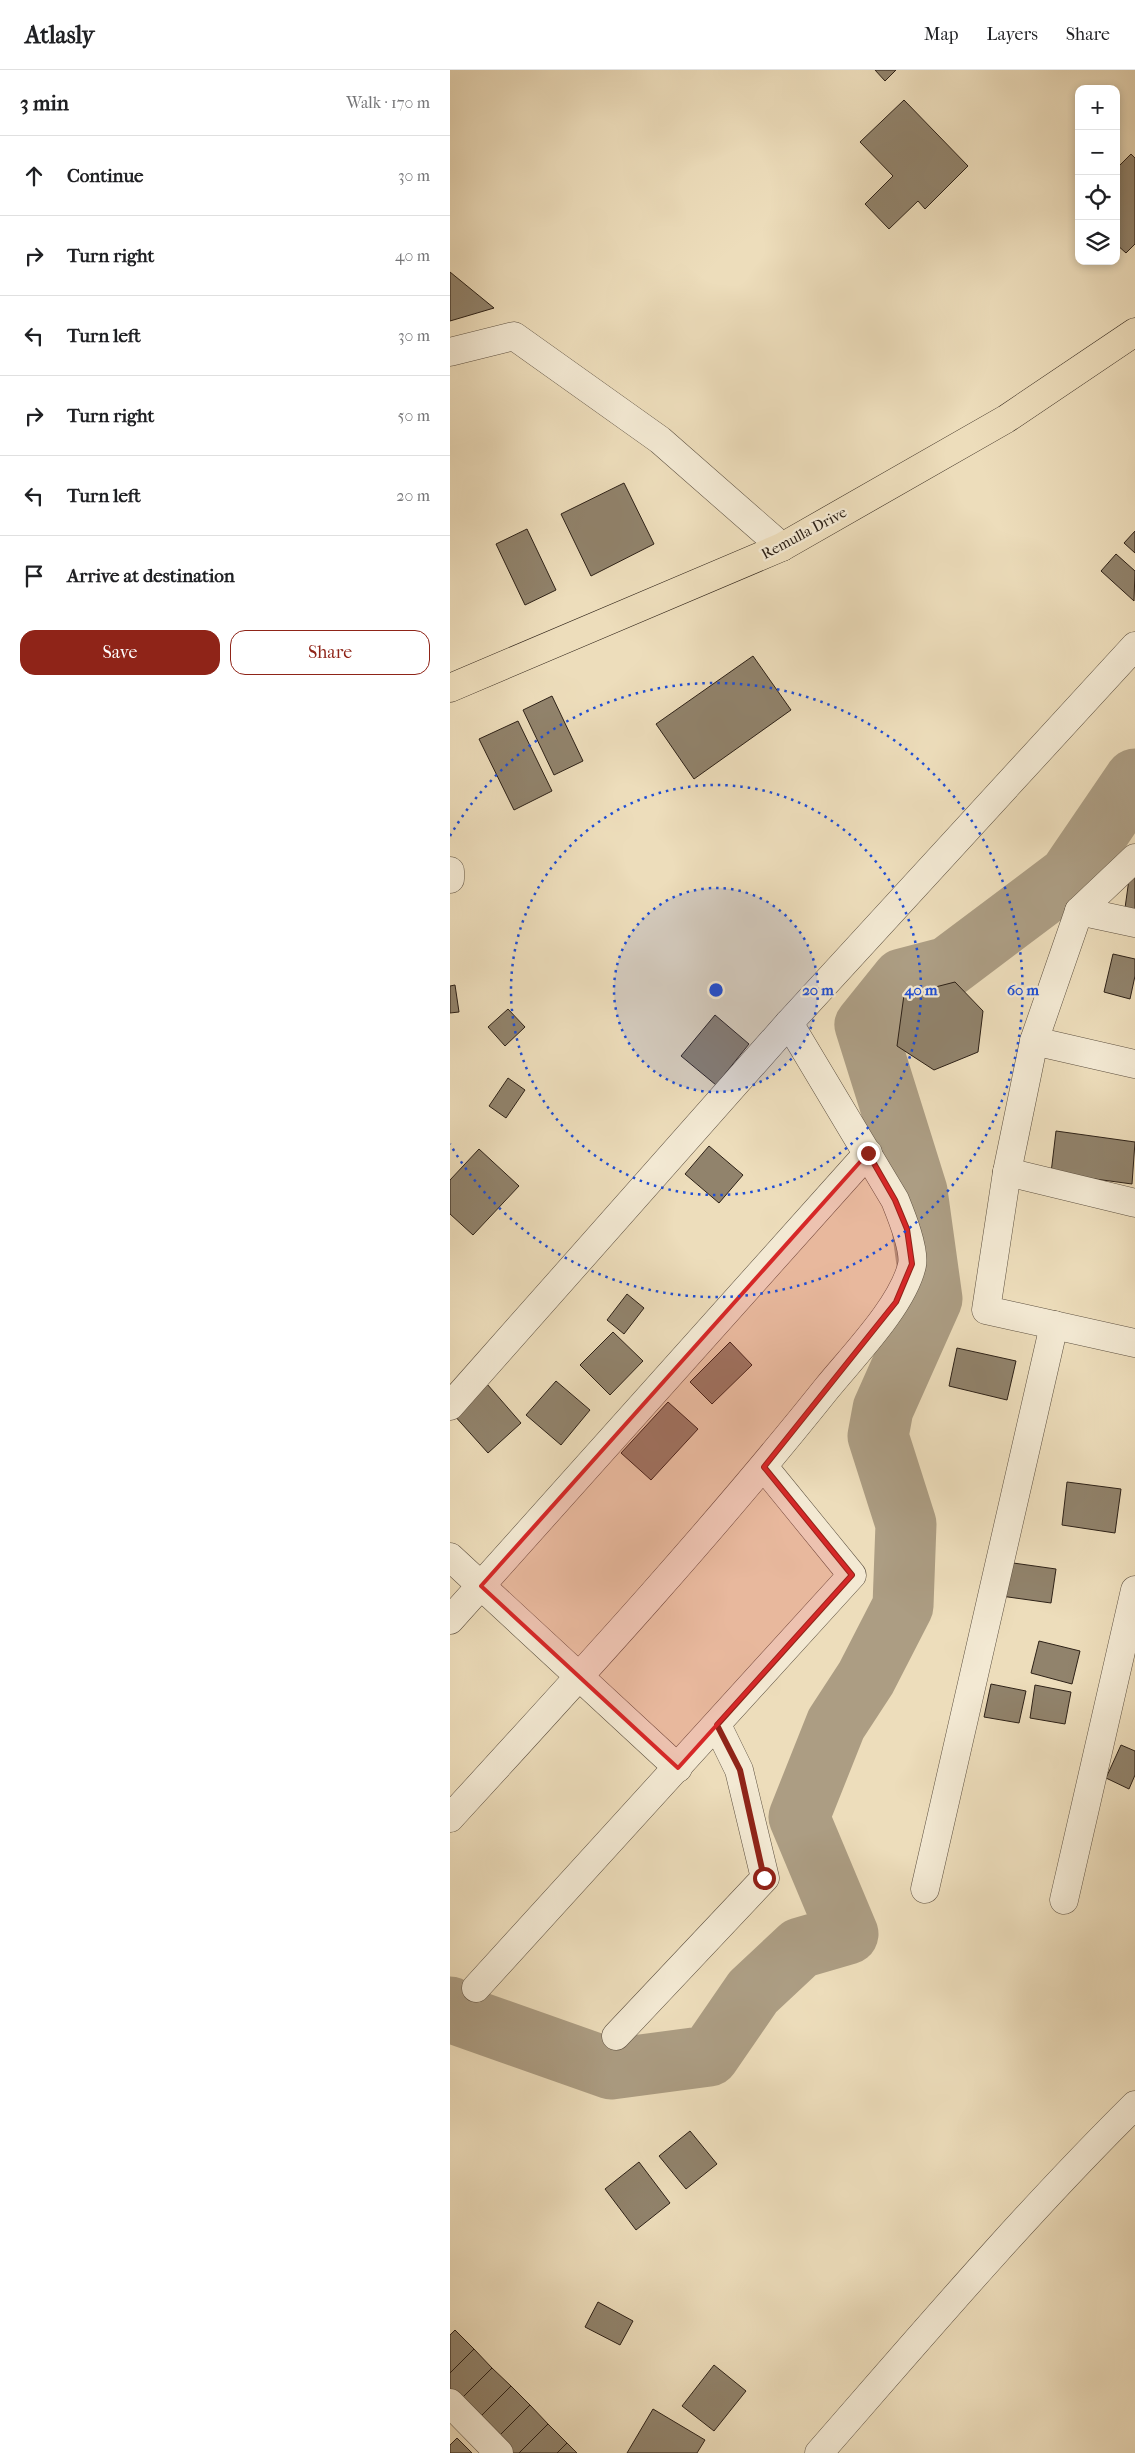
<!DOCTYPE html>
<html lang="en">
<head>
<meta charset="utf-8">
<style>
	:root { --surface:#fff; --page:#f6f6f6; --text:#202124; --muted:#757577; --line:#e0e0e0; --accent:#8f2418 }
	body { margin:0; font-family:"IM FELL French Canon",serif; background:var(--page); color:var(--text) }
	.controls { position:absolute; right:15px; top:15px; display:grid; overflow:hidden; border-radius:10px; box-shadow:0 2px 8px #0003 }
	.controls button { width:45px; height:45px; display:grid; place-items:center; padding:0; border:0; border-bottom:1px solid var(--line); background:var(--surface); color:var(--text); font:25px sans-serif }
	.stop { position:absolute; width:15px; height:15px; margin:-11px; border:4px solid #8f2418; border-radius:50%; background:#fff }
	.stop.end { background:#8f2418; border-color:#fff; box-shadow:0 1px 5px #0008 }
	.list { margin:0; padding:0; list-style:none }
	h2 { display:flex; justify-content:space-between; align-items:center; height:65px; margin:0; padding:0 20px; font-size:21px }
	h2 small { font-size:16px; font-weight:400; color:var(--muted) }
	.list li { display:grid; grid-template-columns:32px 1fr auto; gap:15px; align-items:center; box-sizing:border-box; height:80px; padding:0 20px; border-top:1px solid var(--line) }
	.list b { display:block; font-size:19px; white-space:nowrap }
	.list em { font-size:16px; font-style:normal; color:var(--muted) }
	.actions { display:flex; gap:10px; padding:15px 20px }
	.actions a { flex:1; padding:11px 0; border:1px solid var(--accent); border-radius:15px; text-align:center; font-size:18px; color:var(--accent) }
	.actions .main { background:var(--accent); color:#fff }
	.icon { flex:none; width:28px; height:28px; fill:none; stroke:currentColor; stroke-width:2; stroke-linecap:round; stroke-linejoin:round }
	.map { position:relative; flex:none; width:685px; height:2383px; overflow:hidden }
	header { display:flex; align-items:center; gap:30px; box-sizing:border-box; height:70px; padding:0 25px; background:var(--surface); border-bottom:1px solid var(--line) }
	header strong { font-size:24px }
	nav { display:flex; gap:28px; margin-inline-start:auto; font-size:18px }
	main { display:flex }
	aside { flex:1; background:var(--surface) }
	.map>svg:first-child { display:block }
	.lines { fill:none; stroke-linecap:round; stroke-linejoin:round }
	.river { stroke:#ac9d83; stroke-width:61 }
	.building { fill:#91836c; stroke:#2d2117 }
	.minor-casing { stroke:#5d5040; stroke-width:29 }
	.major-casing { stroke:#2d2117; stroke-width:29 }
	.minor { stroke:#f3e9d3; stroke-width:28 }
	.major { stroke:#edddbb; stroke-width:28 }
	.route { stroke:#8f2418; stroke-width:6 }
	.marked { fill:#d62828; fill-opacity:0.2; stroke:#d62828; stroke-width:4; stroke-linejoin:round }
	.ring { fill:none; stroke:#1d4ed8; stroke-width:2.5; stroke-dasharray:2.5 5 }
	.labels { text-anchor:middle; stroke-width:4.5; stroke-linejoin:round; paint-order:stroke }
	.street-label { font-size:15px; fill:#2d2117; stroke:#f3e9d3 }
	.centre { fill:#1d4ed8; stroke:#f3e9d3; stroke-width:2.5 }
	.ring-label { font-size:15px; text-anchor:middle; font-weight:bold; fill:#1d4ed8; stroke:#f3e9d3; stroke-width:4.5; stroke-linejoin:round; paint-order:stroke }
</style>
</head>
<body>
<header>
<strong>Atlasly</strong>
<nav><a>Map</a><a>Layers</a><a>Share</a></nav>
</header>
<main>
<aside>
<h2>3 min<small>Walk · 170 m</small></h2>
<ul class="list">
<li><svg class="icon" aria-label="ahead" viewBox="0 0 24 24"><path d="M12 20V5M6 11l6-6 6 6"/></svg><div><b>Continue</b></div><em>30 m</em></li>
<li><svg class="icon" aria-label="right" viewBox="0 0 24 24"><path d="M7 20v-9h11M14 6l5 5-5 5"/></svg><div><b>Turn right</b></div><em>40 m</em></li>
<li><svg class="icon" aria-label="left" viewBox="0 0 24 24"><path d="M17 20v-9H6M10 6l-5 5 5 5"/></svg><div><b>Turn left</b></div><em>30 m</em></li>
<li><svg class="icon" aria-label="right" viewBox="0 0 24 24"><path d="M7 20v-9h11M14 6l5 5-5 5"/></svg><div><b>Turn right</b></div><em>50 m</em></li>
<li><svg class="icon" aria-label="left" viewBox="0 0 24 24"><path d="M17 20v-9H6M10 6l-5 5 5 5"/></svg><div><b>Turn left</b></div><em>20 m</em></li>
<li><svg class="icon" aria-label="arrive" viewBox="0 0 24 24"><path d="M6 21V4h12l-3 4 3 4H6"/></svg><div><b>Arrive at destination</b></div></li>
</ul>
<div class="actions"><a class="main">Save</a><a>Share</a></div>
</aside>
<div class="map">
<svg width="685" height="2383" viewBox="0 0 685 2383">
	<rect width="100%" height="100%" fill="#edddbb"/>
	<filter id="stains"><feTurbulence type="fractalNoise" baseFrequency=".004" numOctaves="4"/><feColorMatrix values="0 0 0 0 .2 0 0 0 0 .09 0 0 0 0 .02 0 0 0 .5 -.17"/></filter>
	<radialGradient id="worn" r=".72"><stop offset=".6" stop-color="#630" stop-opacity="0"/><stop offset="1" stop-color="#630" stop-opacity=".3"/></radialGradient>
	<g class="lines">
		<!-- river -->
		<polyline class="river" points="0,1937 8,1945 161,1999 259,1986 303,1922 350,1878 398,1864 349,1747 386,1654 416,1608 453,1536 456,1454 428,1366 433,1339 482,1229 467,1121 415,955 452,909 498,897 619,806 685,709"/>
	</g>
	<!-- building -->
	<g class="building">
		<polygon points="425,0 446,0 435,11"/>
		<polygon points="454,30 518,96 475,139 468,131 439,159 415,134 443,106 410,72"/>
		<polygon points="681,84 685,88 685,174 676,183 666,174 666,99"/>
		<polygon points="0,202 44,238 0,251"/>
		<polygon points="174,413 204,474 141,506 111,444"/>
		<polygon points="77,459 106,520 75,535 46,474"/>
		<polygon points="685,461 685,483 674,473"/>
		<polygon points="666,484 685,501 684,531 651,501"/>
		<polygon points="303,586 341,640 244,709 206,654"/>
		<polygon points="102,626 133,691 104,705 73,640"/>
		<polygon points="68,651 102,721 64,740 29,669"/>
		<polygon points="680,802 685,803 685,840 675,838"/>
		<polygon points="663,884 685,889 685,906 680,929 654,922"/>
		<polygon points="505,912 533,941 528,982 484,1000 447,976 454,925"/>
		<polygon points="5,915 9,942 0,943 0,916"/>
		<polygon points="58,939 75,957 55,976 38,957"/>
		<polygon points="265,945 299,974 266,1015 231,986"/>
		<polygon points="58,1008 75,1020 56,1048 39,1036"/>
		<polygon points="606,1061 685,1072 682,1114 601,1103"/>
		<polygon points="259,1076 293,1105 269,1133 235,1104"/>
		<polygon points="29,1079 69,1116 23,1165 0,1144 0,1110"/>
		<polygon points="177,1224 194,1238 174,1264 157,1250"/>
		<polygon points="163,1262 193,1291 160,1325 130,1295"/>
		<polygon points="280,1272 302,1295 262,1334 240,1312"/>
		<polygon points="507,1278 566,1291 557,1330 499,1316"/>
		<polygon points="106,1311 140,1340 111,1375 76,1345"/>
		<polygon points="37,1314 71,1353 38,1383 3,1344"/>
		<polygon points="218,1332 248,1359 201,1410 171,1383"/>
		<polygon points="617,1412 671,1419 665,1463 612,1455"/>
		<polygon points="556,1492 606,1499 601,1533 551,1526"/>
		<polygon points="589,1571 630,1581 622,1614 581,1603"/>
		<polygon points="541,1614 576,1621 569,1653 534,1647"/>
		<polygon points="585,1615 621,1622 615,1654 580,1648"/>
		<polygon points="671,1675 685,1681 685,1705 679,1719 656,1708"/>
		<polygon points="240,2061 267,2094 236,2119 209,2086"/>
		<polygon points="189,2092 220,2133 186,2160 155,2119"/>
		<polygon points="148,2232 183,2251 170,2275 135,2257"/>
		<polygon points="5,2260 24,2279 0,2303 0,2265"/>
		<polygon points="24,2279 42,2298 8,2332 0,2324 0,2303"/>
		<polygon points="264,2295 296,2321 264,2361 232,2336"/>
		<polygon points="42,2298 61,2316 26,2351 8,2332"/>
		<polygon points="61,2316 80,2335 45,2370 26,2351"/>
		<polygon points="80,2335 98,2354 69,2383 59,2383 45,2370"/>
		<polygon points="203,2339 255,2370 247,2383 177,2383"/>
		<polygon points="98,2354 117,2373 107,2383 69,2383"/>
		<polygon points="7,2368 22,2383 0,2383 0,2375"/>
		<polygon points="117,2373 127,2383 107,2383"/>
	</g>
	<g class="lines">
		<!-- minor casing -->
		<g class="minor-casing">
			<g id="minor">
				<polyline points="0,282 64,266 210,370 332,477"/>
				<polyline points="685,788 629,841 584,971 557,1102 536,1240 685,1273"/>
				<polyline points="0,801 0,809"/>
				<polyline points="629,841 685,853"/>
				<polyline points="584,971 685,994"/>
				<polyline points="557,1102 685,1133"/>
				<polyline points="0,1336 339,953 685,576"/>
				<polyline points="0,1487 228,1698"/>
				<polyline points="0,1550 418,1083"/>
				<path d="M0 1748C129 1607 258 1467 377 1318 403 1286 453 1235 462 1195 465 1179 451 1145 445 1130L339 953"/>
				<polyline points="475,1819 604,1255"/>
				<polyline points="614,1830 685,1520"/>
				<polyline points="26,1918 402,1505 314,1397"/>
				<polyline points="166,1966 315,1808 289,1700 267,1655"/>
				<polyline points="0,2333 49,2383"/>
				<path d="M369 2383C472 2265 574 2145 685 2035"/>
			</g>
		</g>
		<!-- major casing -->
		<g class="major-casing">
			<polyline id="major" points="0,618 332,477 556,349 685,262"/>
		</g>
		<!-- minor -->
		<use href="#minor" class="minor"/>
		<!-- major -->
		<use href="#major" class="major"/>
	</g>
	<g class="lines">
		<!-- route -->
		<polyline class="route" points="314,1808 290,1700 267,1655 402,1505 314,1397 446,1232 462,1194 457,1159 445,1130 418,1083"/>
	</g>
	<!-- marked area -->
	<path class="marked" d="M418 1083 445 1130 457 1159 462 1194 446 1232 314 1397 402 1505 228 1698 31 1516Z"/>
	<!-- distance rings -->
	<circle cx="266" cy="920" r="102" fill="#1d4ed8" fill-opacity=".12"/>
	<g class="ring">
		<circle cx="266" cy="920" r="102"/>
		<circle cx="266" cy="920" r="205"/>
		<path d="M0 766A307 307 0 1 1 0 1074"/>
	</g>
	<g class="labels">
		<!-- street labels -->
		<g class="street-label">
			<text transform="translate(354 463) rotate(-28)" y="5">Remulla Drive</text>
		</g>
	</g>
	<circle cx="266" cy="920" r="8" class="centre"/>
	<g class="ring-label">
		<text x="368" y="925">20 m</text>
		<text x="471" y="925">40 m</text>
		<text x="573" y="925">60 m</text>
	</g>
	<rect width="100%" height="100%" filter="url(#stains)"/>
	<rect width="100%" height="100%" fill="url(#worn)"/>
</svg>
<div class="controls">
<button>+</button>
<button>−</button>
<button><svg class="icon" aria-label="locate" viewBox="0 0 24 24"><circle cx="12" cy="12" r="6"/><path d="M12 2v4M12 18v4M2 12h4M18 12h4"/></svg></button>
<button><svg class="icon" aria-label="layers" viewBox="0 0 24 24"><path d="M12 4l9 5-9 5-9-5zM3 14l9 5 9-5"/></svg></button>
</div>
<div class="stop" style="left:314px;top:1808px"></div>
<div class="stop end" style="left:418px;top:1083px"></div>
</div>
</main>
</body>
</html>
